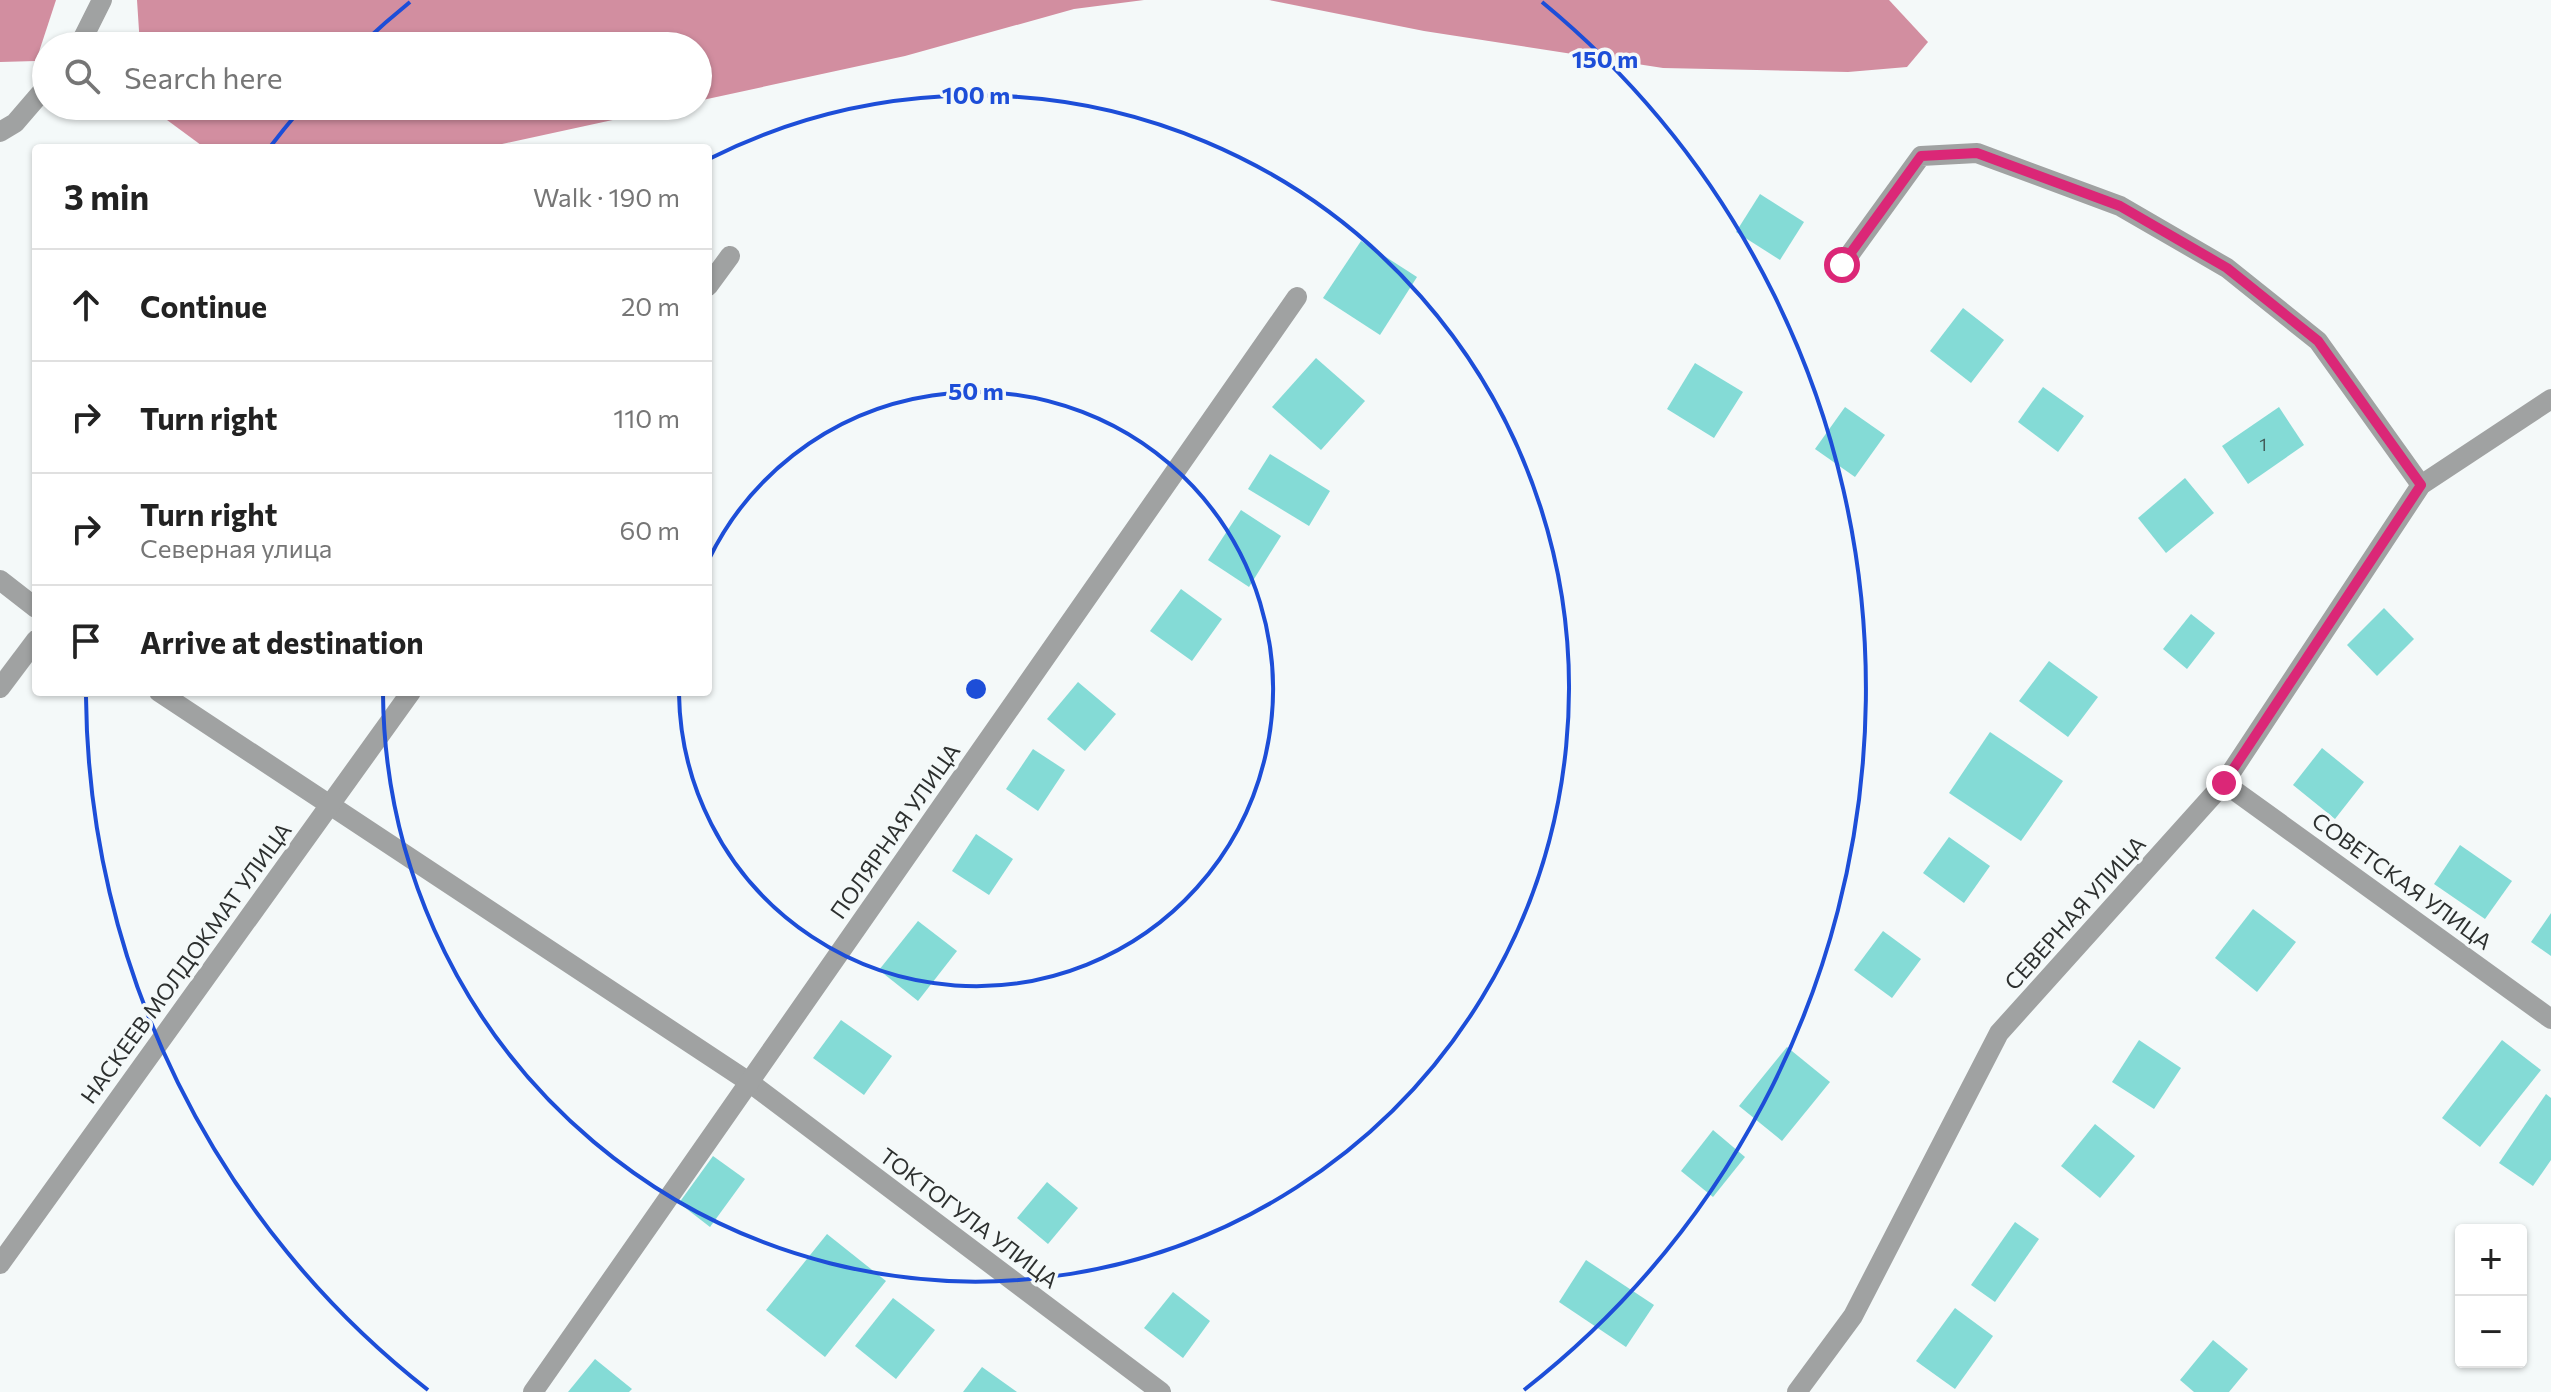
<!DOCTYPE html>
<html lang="en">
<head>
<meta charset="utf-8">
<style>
	:root { --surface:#fff; --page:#f2f2f2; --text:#222; --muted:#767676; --line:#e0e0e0 }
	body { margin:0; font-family:Commissioner,sans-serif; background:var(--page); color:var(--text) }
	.controls { position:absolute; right:24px; bottom:24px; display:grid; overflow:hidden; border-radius:8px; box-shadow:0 2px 6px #0004 }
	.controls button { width:72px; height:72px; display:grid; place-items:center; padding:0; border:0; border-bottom:2px solid var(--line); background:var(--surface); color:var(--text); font:40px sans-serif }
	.stop { position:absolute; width:24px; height:24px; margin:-18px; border:6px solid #db2777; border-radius:50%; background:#fff }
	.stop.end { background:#db2777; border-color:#fff; box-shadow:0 2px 8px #0008 }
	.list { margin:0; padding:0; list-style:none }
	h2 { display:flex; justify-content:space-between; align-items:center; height:104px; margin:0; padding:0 32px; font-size:34px }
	h2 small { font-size:26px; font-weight:400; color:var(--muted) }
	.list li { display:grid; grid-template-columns:52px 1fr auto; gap:24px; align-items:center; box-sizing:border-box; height:112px; padding:0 32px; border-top:2px solid var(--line) }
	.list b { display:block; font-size:30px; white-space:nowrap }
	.list p { margin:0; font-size:26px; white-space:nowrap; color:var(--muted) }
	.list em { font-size:26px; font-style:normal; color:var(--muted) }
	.icon { flex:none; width:44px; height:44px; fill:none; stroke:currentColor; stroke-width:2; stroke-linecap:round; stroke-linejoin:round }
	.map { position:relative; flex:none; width:2551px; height:1392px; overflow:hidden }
	.search { position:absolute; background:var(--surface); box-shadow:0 2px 6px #0004; left:32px; top:32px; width:680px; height:88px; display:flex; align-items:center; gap:20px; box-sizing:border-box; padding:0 28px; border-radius:44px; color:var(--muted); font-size:30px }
	.panel { position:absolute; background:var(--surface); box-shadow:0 2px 6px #0004; left:32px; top:144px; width:680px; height:552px; border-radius:8px }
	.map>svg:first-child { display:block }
	.water { fill:#d28ea0 }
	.building { fill:#84dbd6 }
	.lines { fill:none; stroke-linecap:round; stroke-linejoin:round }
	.street { stroke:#a0a2a2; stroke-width:20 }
	.route { stroke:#db2777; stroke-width:10 }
	.ring { fill:none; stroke:#1d4ed8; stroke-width:4 }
	.labels { text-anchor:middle; stroke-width:7; stroke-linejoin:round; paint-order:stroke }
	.number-label { font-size:18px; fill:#435b59 }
	.street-label { font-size:22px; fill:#2d302f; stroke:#f4f9f9 }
	.centre { fill:#1d4ed8; stroke:#f4f9f9; stroke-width:4 }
	.ring-label { font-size:24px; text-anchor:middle; font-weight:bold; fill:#1d4ed8; stroke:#f4f9f9; stroke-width:7; stroke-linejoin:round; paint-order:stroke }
</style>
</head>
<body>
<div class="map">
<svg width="2551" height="1392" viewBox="0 0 2551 1392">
	<rect width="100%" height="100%" fill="#f4f9f9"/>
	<!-- water -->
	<g class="water">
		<polygon points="0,0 56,0 36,61 0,62"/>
		<polygon points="137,0 1144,0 1074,9 905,56 698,101 698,46 140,46"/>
		<polygon points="1269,0 1889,0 1928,42 1907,67 1848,72 1663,68 1424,31"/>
		<polygon points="148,106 677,106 484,148 205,148"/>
	</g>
	<!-- building -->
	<g class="building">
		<polygon points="1760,194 1804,222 1780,260 1736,232"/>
		<polygon points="1361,241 1417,277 1380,335 1323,298"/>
		<polygon points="1963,308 2004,340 1971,383 1930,351"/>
		<polygon points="1316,358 1365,401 1321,450 1272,407"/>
		<polygon points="1695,363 1743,392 1714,438 1667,409"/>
		<polygon points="2043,387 2084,416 2058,452 2018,422"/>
		<polygon points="1845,407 1885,435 1855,477 1815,449"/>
		<polygon points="2279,407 2304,445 2248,484 2222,446"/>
		<polygon points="1270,454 1330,491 1309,526 1248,489"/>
		<polygon points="2185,478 2214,513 2166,553 2138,518"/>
		<polygon points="1241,510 1281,536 1249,587 1208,560"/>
		<polygon points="1181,589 1222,619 1192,661 1150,631"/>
		<polygon points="2384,608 2414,639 2377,676 2347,645"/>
		<polygon points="2191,614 2215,633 2187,669 2163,649"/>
		<polygon points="2049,661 2098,697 2068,737 2019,701"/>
		<polygon points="1078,682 1116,714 1085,751 1047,719"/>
		<polygon points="1990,732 2063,781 2021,841 1949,793"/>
		<polygon points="2322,748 2364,782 2335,819 2293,785"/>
		<polygon points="1033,749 1065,770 1038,811 1006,789"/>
		<polygon points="976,834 1013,859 989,895 952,871"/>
		<polygon points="1949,837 1990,866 1964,903 1923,873"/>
		<polygon points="2460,845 2512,881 2485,919 2434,884"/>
		<polygon points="2253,909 2296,942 2257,992 2215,958"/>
		<polygon points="2551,913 2551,956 2531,942"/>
		<polygon points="918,921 957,951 918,1001 879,970"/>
		<polygon points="1883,931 1921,959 1892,998 1854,970"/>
		<polygon points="841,1020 892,1056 864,1095 813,1058"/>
		<polygon points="2139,1040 2181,1068 2154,1109 2112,1082"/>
		<polygon points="2502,1040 2541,1070 2480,1147 2442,1118"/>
		<polygon points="1787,1047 1830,1082 1782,1141 1739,1106"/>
		<polygon points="2546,1094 2551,1098 2551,1160 2533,1186 2499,1163"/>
		<polygon points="2095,1124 2135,1156 2100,1198 2061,1166"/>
		<polygon points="1713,1130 1745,1157 1713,1197 1681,1171"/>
		<polygon points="713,1156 745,1179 710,1227 679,1203"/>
		<polygon points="1047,1182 1078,1208 1048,1244 1017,1218"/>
		<polygon points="2015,1222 2039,1239 1995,1302 1971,1285"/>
		<polygon points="827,1234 886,1281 825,1357 766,1310"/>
		<polygon points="1586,1260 1654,1305 1626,1347 1559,1302"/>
		<polygon points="1173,1292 1210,1321 1183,1358 1144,1328"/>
		<polygon points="893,1298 935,1330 896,1379 855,1346"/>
		<polygon points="1955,1308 1993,1336 1955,1389 1916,1361"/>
		<polygon points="2213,1340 2248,1369 2229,1392 2194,1392 2180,1380"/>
		<polygon points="595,1359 632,1389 629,1392 568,1392"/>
		<polygon points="982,1367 1017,1392 963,1392"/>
	</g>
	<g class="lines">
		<!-- street -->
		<g class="street">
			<polyline points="79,46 102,0"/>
			<polyline points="0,132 15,123 46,87"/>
			<polyline points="1842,265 1921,156 1977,153 2120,206 2227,268 2318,341 2421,485"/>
			<polyline points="708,286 730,256"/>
			<polyline points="0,580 36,608"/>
			<polyline points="0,688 36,640"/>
			<polyline points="159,692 749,1082 1161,1392"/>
			<polyline points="2224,783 2551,1019"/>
			<polyline points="0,1264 411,692"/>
			<polyline points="533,1392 1297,297"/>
			<polyline points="1797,1392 1853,1316 1999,1033 2224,783 2421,485 2551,399"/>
		</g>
	</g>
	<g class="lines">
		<!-- route -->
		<polyline class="route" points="1842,265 1921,156 1977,153 2120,206 2227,268 2318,341 2421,485 2224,783"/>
	</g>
	<!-- distance rings -->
	<g class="ring">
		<path d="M709 559A297 297 0 1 1 679 694"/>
		<path d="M711 158A593 593 0 1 1 383 694"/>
		<path d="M428 1390A890 890 0 0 1 86 697M270 147A890 890 0 0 1 299 111M363 43A890 890 0 0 1 410 2M1542 2A890 890 0 0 1 1524 1390"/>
	</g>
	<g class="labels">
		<!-- number labels -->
		<g class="number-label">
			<text x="2263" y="451">1</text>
		</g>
		<!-- street labels -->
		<g class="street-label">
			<text transform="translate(895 831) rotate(-55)" y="8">ПОЛЯРНАЯ УЛИЦА</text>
			<text transform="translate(2402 881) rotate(36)" y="8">СОВЕТСКАЯ УЛИЦА</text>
			<text transform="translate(2075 913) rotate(-48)" y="8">СЕВЕРНАЯ УЛИЦА</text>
			<text transform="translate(186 963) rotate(-54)" y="8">НАСКЕЕВ МОЛДОКМАТ УЛИЦА</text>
			<text transform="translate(969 1218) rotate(37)" y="8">ТОКТОГУЛА УЛИЦА</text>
		</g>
	</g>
	<circle cx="976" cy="689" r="12" class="centre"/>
	<g class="ring-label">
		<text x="1605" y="68">150 m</text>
		<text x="976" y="104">100 m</text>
		<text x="976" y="400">50 m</text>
	</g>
</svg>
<div class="controls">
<button>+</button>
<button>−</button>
</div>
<div class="stop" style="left:1842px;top:265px"></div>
<div class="stop end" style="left:2224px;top:783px"></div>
<div class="search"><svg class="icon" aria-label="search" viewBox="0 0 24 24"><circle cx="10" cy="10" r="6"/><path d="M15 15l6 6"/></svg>Search here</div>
<section class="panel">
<h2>3 min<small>Walk · 190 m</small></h2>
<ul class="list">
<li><svg class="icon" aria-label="ahead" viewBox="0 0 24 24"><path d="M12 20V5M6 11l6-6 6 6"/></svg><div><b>Continue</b></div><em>20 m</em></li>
<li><svg class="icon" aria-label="right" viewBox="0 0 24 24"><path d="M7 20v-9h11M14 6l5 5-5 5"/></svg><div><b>Turn right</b></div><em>110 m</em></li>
<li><svg class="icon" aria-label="right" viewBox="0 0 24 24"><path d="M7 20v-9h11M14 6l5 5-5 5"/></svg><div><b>Turn right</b><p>Северная улица</p></div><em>60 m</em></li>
<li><svg class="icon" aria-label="arrive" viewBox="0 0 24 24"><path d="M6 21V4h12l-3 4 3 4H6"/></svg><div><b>Arrive at destination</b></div></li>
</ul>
</section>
</div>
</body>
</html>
